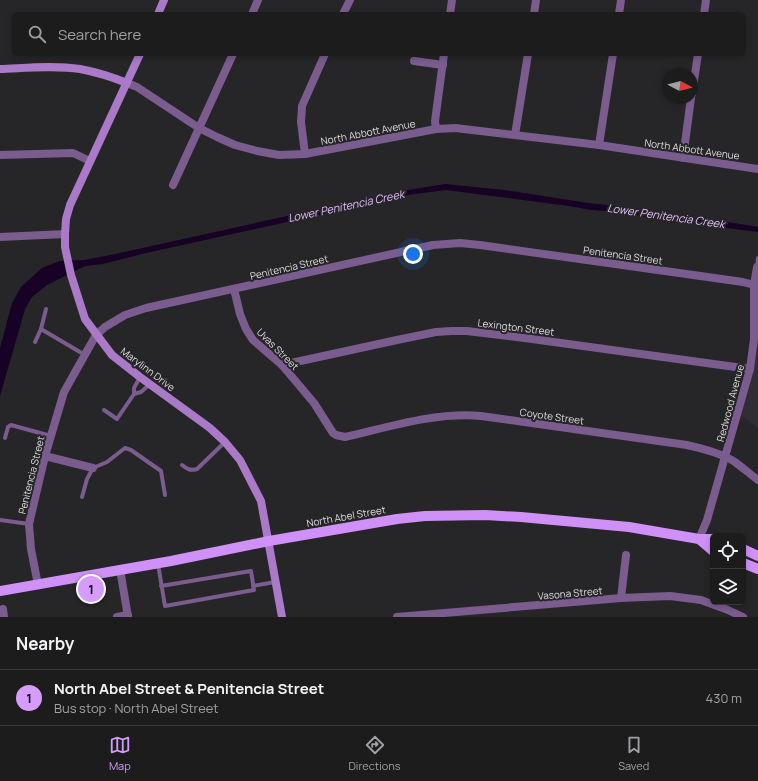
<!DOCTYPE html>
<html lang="en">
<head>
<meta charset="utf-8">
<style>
	:root { --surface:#1c1c1d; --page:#252526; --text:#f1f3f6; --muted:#a0a1a4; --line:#3a3a3b; --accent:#d59cfb }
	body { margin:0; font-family:Manrope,sans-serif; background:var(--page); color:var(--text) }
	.controls { position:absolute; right:12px; bottom:12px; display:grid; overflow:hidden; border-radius:6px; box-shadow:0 2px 6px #0003 }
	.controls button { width:36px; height:36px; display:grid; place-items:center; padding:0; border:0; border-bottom:1px solid var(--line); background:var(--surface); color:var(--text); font:20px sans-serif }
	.compass { position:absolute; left:662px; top:68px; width:36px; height:36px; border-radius:50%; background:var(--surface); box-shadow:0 2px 6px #0003; rotate:97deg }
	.you { position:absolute; left:413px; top:254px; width:14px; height:14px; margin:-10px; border:3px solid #fff; border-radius:50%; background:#1a73e8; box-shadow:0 0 0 6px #1a73e833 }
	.badge { display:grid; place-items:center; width:26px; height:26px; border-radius:50%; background:var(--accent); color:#111; font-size:13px; font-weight:700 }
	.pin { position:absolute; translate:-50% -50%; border:2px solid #fff; box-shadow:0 1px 4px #0006 }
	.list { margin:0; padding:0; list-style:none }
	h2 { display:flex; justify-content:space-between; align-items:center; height:52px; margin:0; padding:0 16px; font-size:17px }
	h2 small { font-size:13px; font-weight:400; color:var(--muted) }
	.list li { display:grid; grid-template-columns:26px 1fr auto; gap:12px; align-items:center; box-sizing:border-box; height:56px; padding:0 16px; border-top:1px solid var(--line) }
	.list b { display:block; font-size:15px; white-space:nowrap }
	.list p { margin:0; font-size:13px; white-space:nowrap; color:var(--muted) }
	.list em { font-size:13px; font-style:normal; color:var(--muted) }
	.icon { flex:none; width:22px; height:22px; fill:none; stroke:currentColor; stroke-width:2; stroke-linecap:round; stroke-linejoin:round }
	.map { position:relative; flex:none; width:758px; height:617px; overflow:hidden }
	.search { position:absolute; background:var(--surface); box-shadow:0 2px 6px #0003; left:12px; right:12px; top:12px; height:44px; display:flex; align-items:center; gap:10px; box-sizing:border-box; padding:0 14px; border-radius:6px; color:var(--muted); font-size:15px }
	.sheet { height:108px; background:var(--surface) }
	nav { display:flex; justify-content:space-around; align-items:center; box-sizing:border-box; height:56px; border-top:1px solid var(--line); background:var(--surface); font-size:11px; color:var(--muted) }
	nav a { display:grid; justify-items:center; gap:2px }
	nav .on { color:var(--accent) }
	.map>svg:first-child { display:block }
	.built { fill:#312d34 }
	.water { fill:#170124 }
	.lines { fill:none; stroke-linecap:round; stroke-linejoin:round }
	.lane { stroke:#7a5c8e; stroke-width:4 }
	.street { stroke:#7a5c8e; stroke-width:8 }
	.secondary { stroke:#aa7ac9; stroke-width:8 }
	.primary { stroke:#cf90f8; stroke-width:10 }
	.labels { text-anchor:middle; stroke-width:4; stroke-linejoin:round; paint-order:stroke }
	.street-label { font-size:10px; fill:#dedddf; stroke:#262527 }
	.water-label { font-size:11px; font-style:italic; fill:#e3befd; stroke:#262527 }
</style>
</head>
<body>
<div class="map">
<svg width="758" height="617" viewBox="0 0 758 617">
	<rect width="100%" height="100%" fill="#262527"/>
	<!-- built -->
	<polygon class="built" points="758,258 758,428 738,413 750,369"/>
	<!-- water -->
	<polygon class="water" points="445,184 504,190 588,203 626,207 668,215 687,216 700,219 704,218 758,227 758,232 656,219 622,212 591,210 569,206 446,190 414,194 146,253 103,264 85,266 47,285 32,297 25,309 0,396 0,348 12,303 21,287 42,268 60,261 84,260 111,255 337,205 357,202 408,190"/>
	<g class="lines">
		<!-- lane -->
		<g class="lane">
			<polyline points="757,267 758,258"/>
			<polyline points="46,309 41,329 85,355"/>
			<polyline points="35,342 41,329"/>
			<polyline points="134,394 134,388 140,377"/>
			<polyline points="104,410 117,419 134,394 141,392 150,384"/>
			<polyline points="5,438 8,427 11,425 51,436"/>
			<path d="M182 465C187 469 190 471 197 469L225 442"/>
			<polyline points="82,497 87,479 93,468 107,462 125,448 131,450 161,471 165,495"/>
			<polyline points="0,520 29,524"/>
			<polyline points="158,564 165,606 254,590 251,571 161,586"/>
			<polyline points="253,586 275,582"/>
		</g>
		<!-- street -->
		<g class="street">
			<polyline points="252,14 258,0"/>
			<polyline points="343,14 350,0"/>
			<polyline points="450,14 452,0"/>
			<polyline points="534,14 536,0"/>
			<polyline points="619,14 621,0"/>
			<polyline points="704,14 706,0"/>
			<polyline points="414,61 443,65"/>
			<polyline points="127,83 137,87 199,128 217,137 235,145 257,151 279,155 305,154 436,129 455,128 599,145 758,169"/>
			<polyline points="692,94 698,54"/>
			<polyline points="436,129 435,121 444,54"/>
			<polyline points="515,135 528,54"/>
			<polyline points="599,145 613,54"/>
			<polyline points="305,154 301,122 302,106 325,54"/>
			<polyline points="0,155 73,153 90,161"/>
			<polyline points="683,158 691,98"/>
			<polyline points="173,185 233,54"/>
			<polyline points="0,237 65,234"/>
			<path d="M234 289 240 314 246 329 253 340 282 365 314 403 333 433 336 435 345 437C389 427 435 412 481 416L687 445C703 449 721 453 735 462 743 468 750 474 758 480"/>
			<polyline points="282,365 397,340 436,332 451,331 467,331 532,339 750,369"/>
			<polyline points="45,456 93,468"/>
			<polyline points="699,539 707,520 750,369 754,339 754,285 757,267"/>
			<polyline points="120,569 128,617"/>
			<polyline points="38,585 31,549 29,524 45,456 64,392 96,335 105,327 125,315 146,308 433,245 460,243 480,245 743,282 754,285"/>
			<polyline points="621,598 626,555"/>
			<polyline points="3,609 4,617"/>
			<polyline points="117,617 128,615"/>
			<polyline points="397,617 621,598 670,596 701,600 728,610 743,617"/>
		</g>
		<!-- secondary -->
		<g class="secondary">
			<polyline points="158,14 164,0"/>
			<polyline points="140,54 70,205 66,219 65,234 65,247 71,275 85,319 112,355 140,377 210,428 225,442 240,460 261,501 282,617"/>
			<path d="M0 69C26 68 54 65 80 69 96 72 112 77 127 83"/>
		</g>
		<!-- primary -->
		<g class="primary">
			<polyline points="699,539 713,551"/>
			<polyline points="743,549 758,556"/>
			<polyline points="743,563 758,569"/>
			<polyline points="0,591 171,561 269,541 397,519 425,516 485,515 521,517 629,527 699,539 713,539"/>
		</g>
	</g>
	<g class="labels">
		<!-- street labels -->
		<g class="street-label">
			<text transform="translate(368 132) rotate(-11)" y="4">North Abbott Avenue</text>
			<text transform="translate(692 149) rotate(8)" y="4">North Abbott Avenue</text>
			<text transform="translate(623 255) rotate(8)" y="4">Penitencia Street</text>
			<text transform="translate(289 267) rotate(-13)" y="4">Penitencia Street</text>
			<text transform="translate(516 327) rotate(7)" y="4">Lexington Street</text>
			<text transform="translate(278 349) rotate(45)" y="4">Uvas Street</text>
			<text transform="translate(148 369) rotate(37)" y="4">Marylinn Drive</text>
			<text transform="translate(730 403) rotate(-75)" y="4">Redwood Avenue</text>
			<text transform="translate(552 416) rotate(8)" y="4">Coyote Street</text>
			<text transform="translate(31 475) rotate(-76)" y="4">Penitencia Street</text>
			<text transform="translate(346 516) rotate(-10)" y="4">North Abel Street</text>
			<text transform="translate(570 593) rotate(-5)" y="4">Vasona Street</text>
		</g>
		<!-- water labels -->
		<g class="water-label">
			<text transform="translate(346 206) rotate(-12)" y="4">Lower Penitencia Creek</text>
			<text transform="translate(666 216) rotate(8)" y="4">Lower Penitencia Creek</text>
		</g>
	</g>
</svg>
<div class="controls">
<button><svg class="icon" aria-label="locate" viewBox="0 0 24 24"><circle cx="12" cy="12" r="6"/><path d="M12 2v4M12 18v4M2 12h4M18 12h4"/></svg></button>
<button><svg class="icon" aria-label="layers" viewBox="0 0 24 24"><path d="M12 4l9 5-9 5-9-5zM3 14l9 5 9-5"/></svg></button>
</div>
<svg class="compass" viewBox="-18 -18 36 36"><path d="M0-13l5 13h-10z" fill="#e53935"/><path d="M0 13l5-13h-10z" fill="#a0a1a4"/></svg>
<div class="you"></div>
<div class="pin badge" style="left:91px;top:589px">1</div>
<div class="search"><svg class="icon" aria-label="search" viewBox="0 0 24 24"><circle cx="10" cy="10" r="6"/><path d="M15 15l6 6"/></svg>Search here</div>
</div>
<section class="sheet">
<h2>Nearby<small></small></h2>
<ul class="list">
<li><span class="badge">1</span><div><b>North Abel Street &amp; Penitencia Street</b><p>Bus stop · North Abel Street</p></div><em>430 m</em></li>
</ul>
</section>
<nav>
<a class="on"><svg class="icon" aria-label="map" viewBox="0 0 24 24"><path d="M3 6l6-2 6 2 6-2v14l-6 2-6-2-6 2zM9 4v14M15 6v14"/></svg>Map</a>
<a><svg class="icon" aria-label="directions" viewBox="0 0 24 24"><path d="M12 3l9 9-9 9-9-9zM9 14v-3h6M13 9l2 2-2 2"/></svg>Directions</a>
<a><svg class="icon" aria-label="saved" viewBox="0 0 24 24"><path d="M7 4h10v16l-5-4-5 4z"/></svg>Saved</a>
</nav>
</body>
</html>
